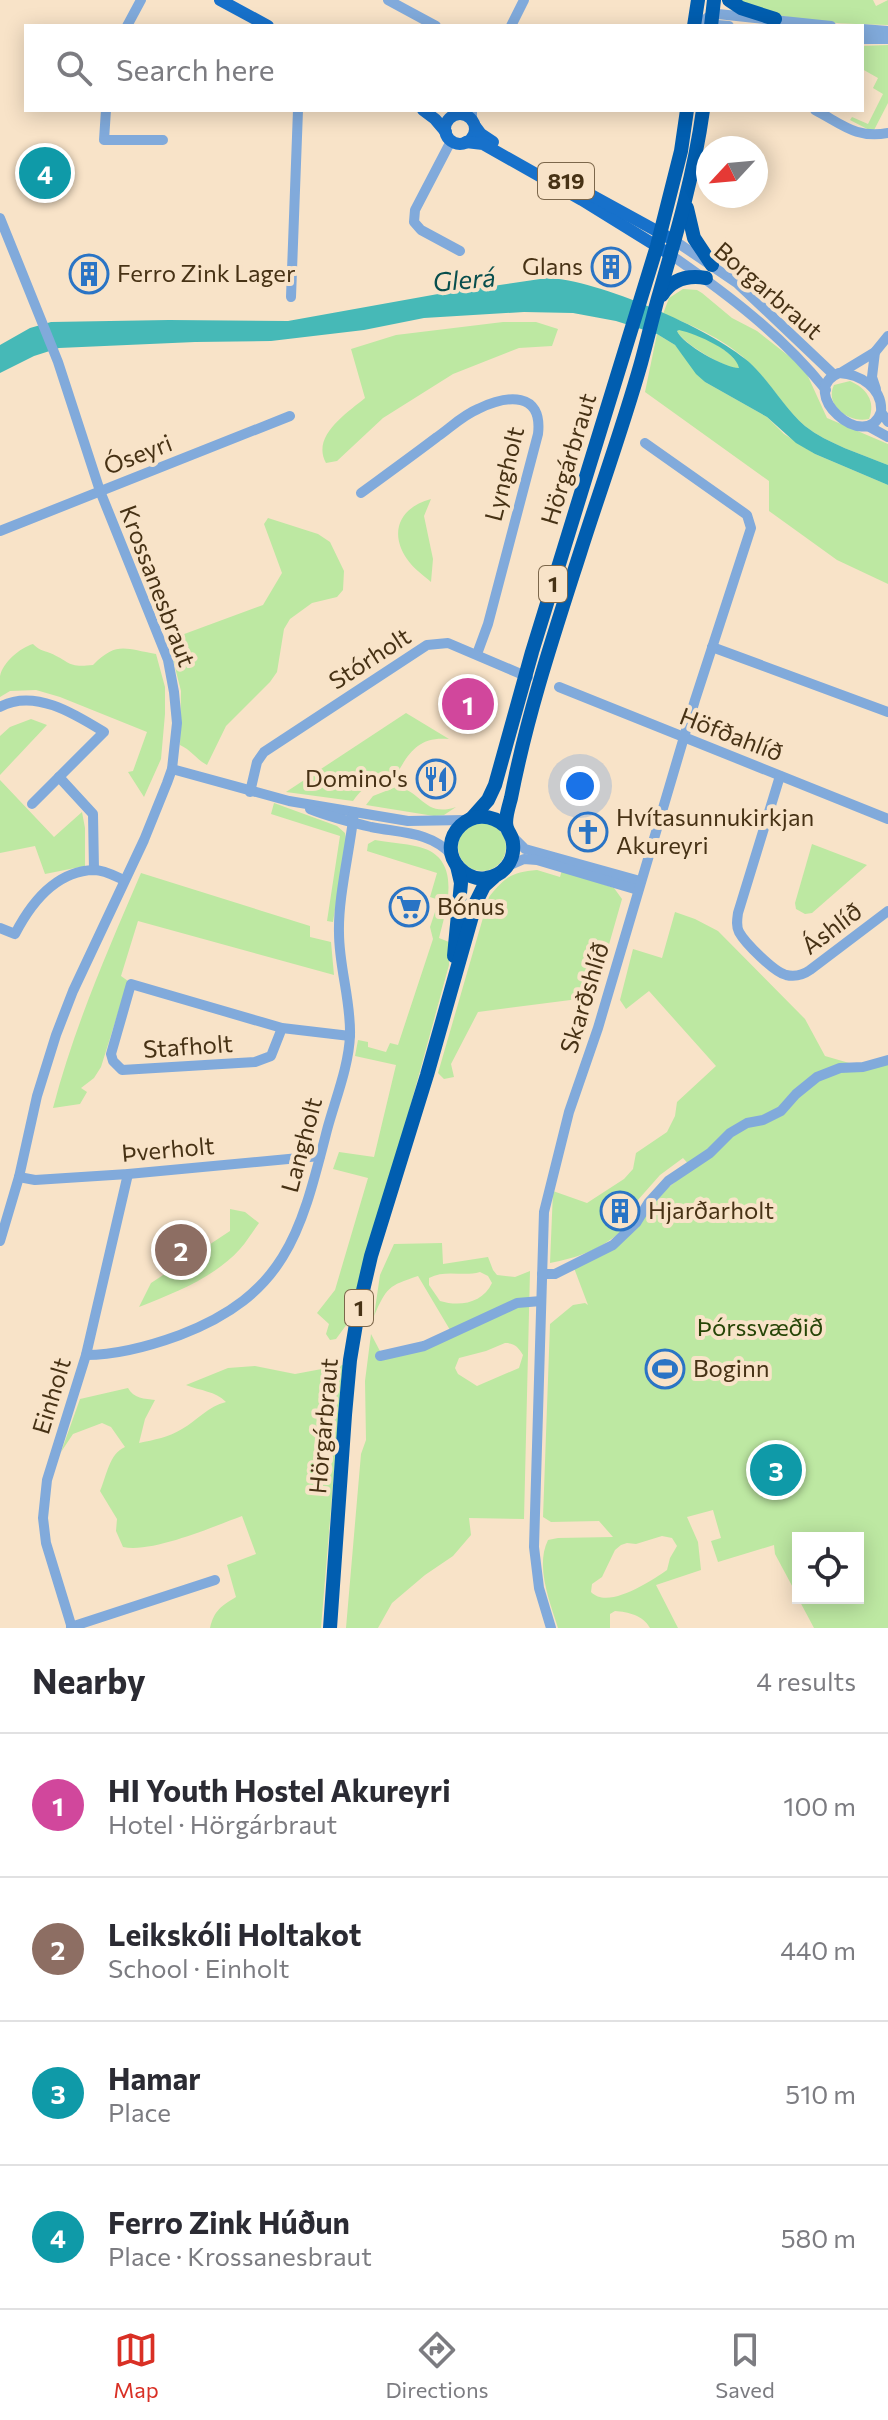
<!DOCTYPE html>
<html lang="en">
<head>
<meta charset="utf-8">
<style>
	:root { --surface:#fff; --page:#f7f7f7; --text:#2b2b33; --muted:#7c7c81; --line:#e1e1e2; --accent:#d93025 }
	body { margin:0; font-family:Commissioner,sans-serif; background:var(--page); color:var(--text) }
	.controls { position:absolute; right:24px; bottom:24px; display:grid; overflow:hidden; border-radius:0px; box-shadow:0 4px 20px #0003 }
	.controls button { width:72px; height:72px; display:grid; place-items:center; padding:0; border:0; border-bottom:2px solid var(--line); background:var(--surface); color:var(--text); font:40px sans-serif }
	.compass { position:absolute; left:696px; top:136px; width:72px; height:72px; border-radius:50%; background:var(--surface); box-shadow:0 4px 20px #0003; rotate:244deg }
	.you { position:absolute; left:580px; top:786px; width:28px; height:28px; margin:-20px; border:6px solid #fff; border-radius:50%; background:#1a73e8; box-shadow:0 0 0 12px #1a73e833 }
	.badge { display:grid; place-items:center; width:52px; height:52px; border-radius:50%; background:var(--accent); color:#fff; font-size:26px; font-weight:700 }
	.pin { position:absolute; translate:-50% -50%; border:4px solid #fff; box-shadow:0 2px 8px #0006 }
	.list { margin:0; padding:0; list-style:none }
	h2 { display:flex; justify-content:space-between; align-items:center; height:104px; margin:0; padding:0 32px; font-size:34px }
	h2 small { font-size:26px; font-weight:400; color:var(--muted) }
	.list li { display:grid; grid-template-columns:52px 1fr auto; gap:24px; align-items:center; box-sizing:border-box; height:144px; padding:0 32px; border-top:2px solid var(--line) }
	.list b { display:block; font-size:30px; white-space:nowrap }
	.list p { margin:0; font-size:26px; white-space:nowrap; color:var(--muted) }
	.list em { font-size:26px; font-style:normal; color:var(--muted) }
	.icon { flex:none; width:44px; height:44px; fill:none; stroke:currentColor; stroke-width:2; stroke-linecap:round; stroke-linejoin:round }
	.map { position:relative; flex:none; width:888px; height:1628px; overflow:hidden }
	.search { position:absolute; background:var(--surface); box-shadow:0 4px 20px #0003; left:24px; right:24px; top:24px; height:88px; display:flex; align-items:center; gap:20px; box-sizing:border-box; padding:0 28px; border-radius:0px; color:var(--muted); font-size:30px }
	.sheet { height:680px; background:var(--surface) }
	nav { display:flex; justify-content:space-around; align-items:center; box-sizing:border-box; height:112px; border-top:2px solid var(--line); background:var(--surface); font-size:22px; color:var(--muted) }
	nav a { display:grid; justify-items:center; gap:4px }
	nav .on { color:var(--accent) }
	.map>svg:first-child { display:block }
	.green { fill:#bde8a2; fill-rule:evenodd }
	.water { fill:#46b9b7; fill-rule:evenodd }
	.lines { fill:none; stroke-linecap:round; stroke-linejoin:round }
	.minor { stroke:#81aadb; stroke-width:10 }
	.major { stroke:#1771cb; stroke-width:12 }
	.highway { stroke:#015eb0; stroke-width:14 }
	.labels { text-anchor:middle; stroke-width:8; stroke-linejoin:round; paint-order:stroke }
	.shield { fill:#f8e3c8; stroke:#7c674b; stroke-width:2 }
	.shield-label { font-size:22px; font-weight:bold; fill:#473215 }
	.poi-label { font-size:24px; fill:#473215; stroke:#f8e3c8; text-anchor:start }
	.street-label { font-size:24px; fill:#473215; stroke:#f8e3c8 }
	.park-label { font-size:24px; fill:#264506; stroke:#f8e3c8 }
	.water-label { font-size:26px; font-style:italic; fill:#074e4d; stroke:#f8e3c8 }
</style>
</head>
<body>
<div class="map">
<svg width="888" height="1628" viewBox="0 0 888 1628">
	<rect width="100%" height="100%" fill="#f8e3c8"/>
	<!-- green -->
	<g class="green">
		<path d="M733 0H873L876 6 888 0V25C836 24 781 22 733 0Z"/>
		<polygon points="888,45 888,103 873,132 850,120 852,117 868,124 883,94 873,88 878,78 862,69 862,46"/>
		<path d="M683 289 697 290 702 293 732 318 757 331 799 364 806 372 827 418 888 444V465C861 454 828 444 805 426 785 409 771 384 753 366 728 341 695 326 663 314L669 298Z"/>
		<path d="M503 322H536L558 329 552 346 519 348 453 374 383 418 337 461 326 463C311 436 347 413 365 398L351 349 396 335Z"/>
		<path d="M679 329C701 335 727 347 740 366L739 369C725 368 682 343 677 331Z"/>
		<polygon points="657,334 675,345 705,382 767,417 784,434 815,454 888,485 888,584 837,560 769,511 769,481 645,392"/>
		<path d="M850 381C866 388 876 401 869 419 849 424 824 405 834 385Z"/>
		<path d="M431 499 424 516 433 559 431 582C423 575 413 568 407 559 388 531 401 507 431 499Z"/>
		<path d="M268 518 318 534 330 542 344 571 343 590 337 597 312 603 290 619 284 629 277 672 270 682 226 726 207 765C196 759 191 750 180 745L181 691 168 640 263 605 282 573 264 524Z"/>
		<path d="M33 644C39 650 42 650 50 653 71 662 67 668 93 665 117 641 125 649 156 654L165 687V714L161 759 144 797 128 772 133 771 147 732 60 697 36 690 10 691 0 697C0 690 0 682 0 676 3 662 20 648 33 644Z"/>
		<path d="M406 713 449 739C417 736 408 754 394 779 375 781 365 784 353 801L286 792Z"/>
		<polygon points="31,719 47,725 0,775 0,736 10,727"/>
		<polygon points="0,780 54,837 82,812 85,828 85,866 45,874 35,846 0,853"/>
		<path d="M396 787C422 790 424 818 456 807L444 815 434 816 366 805 373 796Z"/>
		<polygon points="274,803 337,826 345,833 346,839 333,922 327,921 340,836 271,814"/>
		<circle cx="482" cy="847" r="24"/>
		<path d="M375 840C390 843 418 844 430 851 461 868 445 913 439 938L449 942V965L386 1195 347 1324 336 1339 330 1340 326 1334 329 1324 317 1313 335 1290 368 1178 333 1169 339 1152 374 1157 396 1065 355 1056 358 1040 368 1042V1047L386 1052 390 1043 398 1045 433 939 430 927 439 900 430 897 437 873 367 851 368 844Z"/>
		<polygon points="812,844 867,865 812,913 805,914 796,909 795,903"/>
		<path d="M537 870 560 877 562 870 614 888 622 899 594 997 478 1012 451 1064 454 1077 444 1079 438 1073 489 897C505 877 512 872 537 870Z"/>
		<path d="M141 873 310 926V937L331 942 334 975 138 921 121 976 128 981 101 1067 94 1078 81 1088 87 1092 80 1104 53 1108C74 1027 108 950 141 873Z"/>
		<path d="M675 912 695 919 718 931 805 1019 825 1056 856 1065 888 1059V1628H814L798 1598H858V1538H798V1597L775 1554 774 1545 718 1562 711 1541 721 1538 713 1510 687 1517 698 1542 701 1570 656 1585 678 1628H650C643 1615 628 1612 615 1611L610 1614V1628H558C550 1602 535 1566 548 1540L558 1538 613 1537 599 1521 551 1522 543 1517 550 1324 573 1305 585 1303 588 1305 574 1268 639 1225 663 1192 692 1168 683 1158 660 1175 637 1201 628 1196 608 1212 621 1231C601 1250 576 1258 550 1263L553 1191 587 1203 624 1179 633 1169 636 1153 667 1132 675 1116 677 1102 716 1066 649 991 626 1009 620 1000 633 949 662 958ZM662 1536 672 1538 677 1546 670 1558 667 1570C651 1581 608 1610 591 1592L592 1584 602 1577 615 1550 621 1545 627 1543 636 1544Z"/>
		<path d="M230 1209 245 1212 259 1223C253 1231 247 1241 240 1249 214 1278 174 1293 139 1307L151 1283 230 1231Z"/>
		<path d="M442 1243 443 1264 488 1257 493 1270 497 1275 515 1277 530 1271 524 1519 469 1518 471 1535 453 1556 425 1575 392 1603 378 1628H346L361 1454 366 1440 365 1381 371 1334 381 1353 453 1335 418 1276C388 1286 387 1287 374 1316L380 1275 394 1244ZM480 1272 488 1276 492 1283C483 1303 460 1307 440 1301L429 1285V1278C446 1269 463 1277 480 1272ZM505 1343C515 1343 518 1347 523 1355L519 1368 477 1386 458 1374 455 1368 459 1358 486 1351Z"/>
		<path d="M343 1365 321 1628H210C214 1611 221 1606 236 1597L227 1565 256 1554 242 1516C212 1527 153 1553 123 1547L116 1531 117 1519 100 1491C107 1475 109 1454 125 1447L111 1427 102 1423 73 1434 61 1452 80 1399 128 1388C133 1398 145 1399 155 1400L145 1419 139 1443C154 1440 169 1437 182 1429 198 1420 208 1406 226 1402 215 1391 201 1391 186 1385L228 1368 255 1366 295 1374Z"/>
	</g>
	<!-- water -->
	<path class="water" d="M547 278C597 279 711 329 749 362 770 381 784 408 805 426 828 444 861 454 888 465V485L815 454 796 443 767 417 705 382 696 374 675 345 657 334 616 321 573 313 524 312 424 318 364 330 271 341 195 342 59 348 34 356 0 373V345L30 328 51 322 169 320 288 321 438 294ZM679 330C697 334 736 351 739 368 725 368 682 344 677 331Z"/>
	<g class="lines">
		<!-- minor -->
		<g class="minor">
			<polyline points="388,0 436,26"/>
			<polyline points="705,24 729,26"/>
			<polyline points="127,26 141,0"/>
			<polyline points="511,26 524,0"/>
			<polyline points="697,26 708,17 718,14 831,26"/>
			<polyline points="862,29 888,31"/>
			<polyline points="862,39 888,39"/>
			<polyline points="106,110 104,140 163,140"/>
			<polyline points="472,110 472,120"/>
			<path d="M815 110C842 124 856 139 888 133"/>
			<polyline points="451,141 415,210 414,222 421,230 460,251"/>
			<polyline points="0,218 58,362 100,491 168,660 174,692 177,723 172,769 167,783 144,840 73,991 56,1035 37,1096 19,1177 0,1241"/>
			<polyline points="675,241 737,283 833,374"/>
			<path d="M671 255C727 294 782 335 826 390"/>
			<polyline points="291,297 298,110"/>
			<polyline points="875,352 872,377 876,389"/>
			<polyline points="842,372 875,352 888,336"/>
			<path d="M881 412C866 455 795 391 839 373 860 374 883 388 881 412L888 422"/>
			<polyline points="868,426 888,437"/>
			<path d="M361 493C387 474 412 456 437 437 450 428 463 415 478 409 507 395 543 391 538 434L488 624 477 654"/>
			<polyline points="0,531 290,416"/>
			<polyline points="712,647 888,712"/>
			<polyline points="559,687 888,819"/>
			<path d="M0 707C34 688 75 714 104 732L32 804"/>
			<polyline points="172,769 289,801 408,821 465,820"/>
			<path d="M780 776 738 913C737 920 736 926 739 932 745 943 774 972 786 975 795 977 803 975 810 970L888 911"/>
			<polyline points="59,777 93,814 94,870"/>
			<polyline points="250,792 257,762 264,752 427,645 448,643 528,677"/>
			<path d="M310 809C330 817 350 822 371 827 400 833 430 831 452 855"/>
			<polyline points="512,836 525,849 640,881"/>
			<polyline points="508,866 524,859 537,860 638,890"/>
			<path d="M0 928 15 934C31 903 56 871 94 870 104 870 115 876 124 880"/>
			<polyline points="282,1028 271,1056 255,1062 122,1070 113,1061 111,1054 131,984 282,1028 350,1036"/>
			<polyline points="19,1177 35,1180 128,1174 320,1156"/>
			<polyline points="542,1274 555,1274 613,1245 636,1223 649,1202 668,1181 710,1153 730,1133 747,1123 763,1120 781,1111 796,1094 817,1077 840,1068 863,1067 888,1060"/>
			<path d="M86 1355C118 1355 150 1346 180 1335 287 1294 301 1231 327 1130 335 1100 349 1066 350 1035 351 1001 339 967 339 933 338 897 350 850 354 812"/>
			<polyline points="380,1356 424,1346 517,1303 541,1301"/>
			<polyline points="71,1627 215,1580"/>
			<polyline points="72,1628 46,1543 43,1518 47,1480 86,1355 128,1174"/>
			<polyline points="551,1628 539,1588 534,1547 544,1212 569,1112 598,1028 695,700 751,528 747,515 645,443"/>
		</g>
		<!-- major -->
		<g class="major">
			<polyline points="220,0 268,26"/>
			<polyline points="423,110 435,119 446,132"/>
			<circle cx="460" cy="129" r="15"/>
			<polyline points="475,126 481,134 493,142"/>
			<polyline points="466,142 483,144 582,200 671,255"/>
			<polyline points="562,179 675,241"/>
		</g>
		<!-- highway -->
		<g class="highway">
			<polyline points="729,0 741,8 775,19"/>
			<polyline points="694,26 698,0"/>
			<polyline points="711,26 714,0"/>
			<polyline points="687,208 694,238 712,265"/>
			<path d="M662 295C672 279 688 275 706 278"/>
			<polyline points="472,818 488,800 495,785 532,652 657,246 681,151 687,110"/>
			<path d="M505 826C474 798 433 839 459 868 466 875 476 880 486 878 503 876 515 861 513 844 513 837 509 834 507 828 504 820 509 806 511 798 527 715 554 634 580 553 600 490 623 427 641 363 647 341 652 320 658 298 676 236 694 175 703 110"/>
			<polyline points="454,956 461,883 457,866"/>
			<polyline points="330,1628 345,1415 350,1360 358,1312 371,1256 427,1075 476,902 484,886 494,877"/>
		</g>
	</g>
	<!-- icons -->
	<defs>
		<g id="building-ring" transform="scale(2)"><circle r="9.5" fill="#f8e3c8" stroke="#2a74c5" stroke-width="1.5"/><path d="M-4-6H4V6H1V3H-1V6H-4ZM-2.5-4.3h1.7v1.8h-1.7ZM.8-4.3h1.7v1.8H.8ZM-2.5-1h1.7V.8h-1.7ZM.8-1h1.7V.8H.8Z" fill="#2a74c5"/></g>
		<g id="restaurant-ring" transform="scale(2)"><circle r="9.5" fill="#f8e3c8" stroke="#2a74c5" stroke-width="1.5"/><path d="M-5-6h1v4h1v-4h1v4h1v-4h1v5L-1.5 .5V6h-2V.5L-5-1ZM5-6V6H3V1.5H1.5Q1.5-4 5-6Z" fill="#2a74c5"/></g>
		<g id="church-ring" transform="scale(2)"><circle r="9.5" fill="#f8e3c8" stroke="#2a74c5" stroke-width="1.5"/><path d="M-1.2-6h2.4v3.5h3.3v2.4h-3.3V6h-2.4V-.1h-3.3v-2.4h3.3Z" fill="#2a74c5"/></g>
		<g id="supermarket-ring" transform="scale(2)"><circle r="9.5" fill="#f8e3c8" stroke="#2a74c5" stroke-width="1.5"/><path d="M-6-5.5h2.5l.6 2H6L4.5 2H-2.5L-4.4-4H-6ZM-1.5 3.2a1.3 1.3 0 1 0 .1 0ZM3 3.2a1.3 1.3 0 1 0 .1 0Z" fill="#2a74c5"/></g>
		<g id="stadium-ring" transform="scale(2)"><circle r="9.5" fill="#f8e3c8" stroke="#2a74c5" stroke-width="1.5"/><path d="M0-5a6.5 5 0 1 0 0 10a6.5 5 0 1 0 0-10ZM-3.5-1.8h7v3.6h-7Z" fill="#2a74c5"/></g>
	</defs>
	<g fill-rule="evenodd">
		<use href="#building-ring" x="611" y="267"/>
		<use href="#building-ring" x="89" y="274"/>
		<use href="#restaurant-ring" x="436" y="779"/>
		<use href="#church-ring" x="588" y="832"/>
		<use href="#supermarket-ring" x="409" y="907"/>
		<use href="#building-ring" x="620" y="1211"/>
		<use href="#stadium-ring" x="665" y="1369"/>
	</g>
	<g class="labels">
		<!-- shield labels -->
		<g class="shield">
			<rect x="538" y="163" width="56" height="36" rx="6"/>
			<rect x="539" y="566" width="28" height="36" rx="6"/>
			<rect x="345" y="1290" width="28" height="36" rx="6"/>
		</g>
		<g class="shield-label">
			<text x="566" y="189">819</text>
			<text x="553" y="592">1</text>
			<text x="359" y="1316">1</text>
		</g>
		<!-- poi labels -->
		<g class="poi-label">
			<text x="583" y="275" text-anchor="end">Glans</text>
			<text x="117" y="282">Ferro Zink Lager</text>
			<text x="408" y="787" text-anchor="end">Domino's</text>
			<text x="616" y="826">Hvítasunnukirkjan<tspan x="616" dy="28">Akureyri</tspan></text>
			<text x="437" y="915">Bónus</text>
			<text x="648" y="1219">Hjarðarholt</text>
			<text x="693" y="1377">Boginn</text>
		</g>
		<!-- street labels -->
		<g class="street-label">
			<text transform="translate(768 291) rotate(41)" y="8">Borgarbraut</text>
			<text transform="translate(138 455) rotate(-21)" y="8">Óseyri</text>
			<text transform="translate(569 459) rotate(-73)" y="8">Hörgárbraut</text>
			<text transform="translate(505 474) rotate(-76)" y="8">Lyngholt</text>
			<text transform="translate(157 586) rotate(69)" y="8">Krossanesbraut</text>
			<text transform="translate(370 659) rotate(-33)" y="8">Stórholt</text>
			<text transform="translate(731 735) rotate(21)" y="8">Höfðahlíð</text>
			<text transform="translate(832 929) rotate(-37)" y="8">Áshlíð</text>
			<text transform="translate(585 998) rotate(-73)" y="8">Skarðshlíð</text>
			<text transform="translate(188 1047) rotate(-4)" y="8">Stafholt</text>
			<text transform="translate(302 1145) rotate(-75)" y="8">Langholt</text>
			<text transform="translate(168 1150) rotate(-5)" y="8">Þverholt</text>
			<text transform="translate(52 1396) rotate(-73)" y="8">Einholt</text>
			<text transform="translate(324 1426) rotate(-85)" y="8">Hörgárbraut</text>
		</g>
		<!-- park labels -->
		<g class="park-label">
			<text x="760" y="1336">Þórssvæðið</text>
		</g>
		<!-- water labels -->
		<g class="water-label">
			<text transform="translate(464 280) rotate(-5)" y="9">Glerá</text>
		</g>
	</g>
</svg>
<div class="controls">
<button><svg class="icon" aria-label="locate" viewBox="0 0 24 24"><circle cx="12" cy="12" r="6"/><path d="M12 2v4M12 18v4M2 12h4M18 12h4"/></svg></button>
</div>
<svg class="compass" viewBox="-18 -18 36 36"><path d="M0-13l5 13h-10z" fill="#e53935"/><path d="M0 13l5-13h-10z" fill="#7c7c81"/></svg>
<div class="you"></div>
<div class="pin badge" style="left:468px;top:704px;background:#d1479c">1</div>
<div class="pin badge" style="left:181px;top:1250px;background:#8d6e63">2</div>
<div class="pin badge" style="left:776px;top:1470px;background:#0f9aa8">3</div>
<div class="pin badge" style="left:45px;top:173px;background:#0f9aa8">4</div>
<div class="search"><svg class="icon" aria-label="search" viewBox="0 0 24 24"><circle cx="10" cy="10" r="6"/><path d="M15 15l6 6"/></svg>Search here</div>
</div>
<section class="sheet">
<h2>Nearby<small>4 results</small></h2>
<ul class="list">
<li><span class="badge" style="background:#d1479c">1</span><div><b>HI Youth Hostel Akureyri</b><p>Hotel · Hörgárbraut</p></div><em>100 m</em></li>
<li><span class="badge" style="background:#8d6e63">2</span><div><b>Leikskóli Holtakot</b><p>School · Einholt</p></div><em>440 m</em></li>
<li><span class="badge" style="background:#0f9aa8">3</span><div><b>Hamar</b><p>Place</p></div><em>510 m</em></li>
<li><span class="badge" style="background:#0f9aa8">4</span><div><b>Ferro Zink Húðun</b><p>Place · Krossanesbraut</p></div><em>580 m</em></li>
</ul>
</section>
<nav>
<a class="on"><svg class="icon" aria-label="map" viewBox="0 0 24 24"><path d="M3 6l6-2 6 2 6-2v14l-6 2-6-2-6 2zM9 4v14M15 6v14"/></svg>Map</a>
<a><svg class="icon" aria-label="directions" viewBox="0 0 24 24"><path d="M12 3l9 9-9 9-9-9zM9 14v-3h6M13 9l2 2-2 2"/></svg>Directions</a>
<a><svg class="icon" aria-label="saved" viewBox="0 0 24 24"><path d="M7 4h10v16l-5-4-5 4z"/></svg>Saved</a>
</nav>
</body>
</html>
